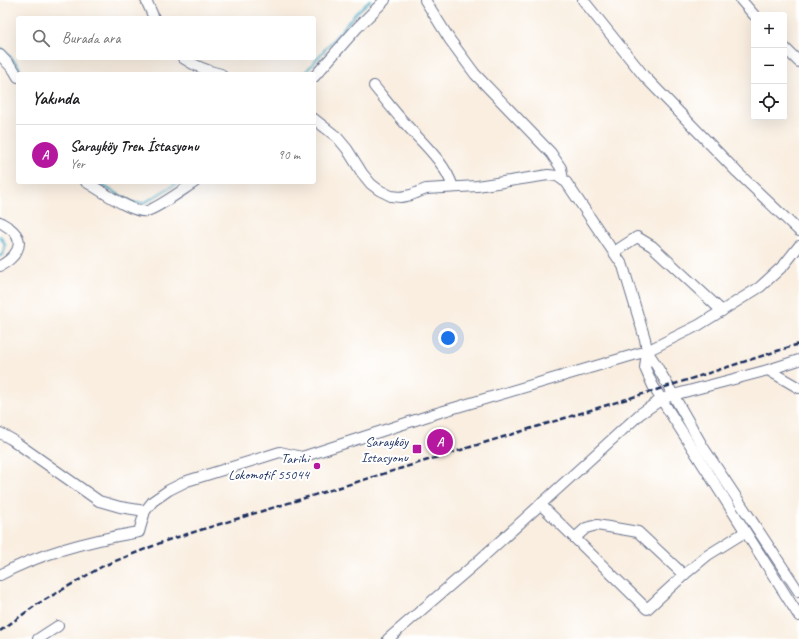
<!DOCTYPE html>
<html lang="tr">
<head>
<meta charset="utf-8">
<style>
	:root { --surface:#fff; --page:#f6f6f6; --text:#202124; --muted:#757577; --line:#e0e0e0; --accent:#b5179e }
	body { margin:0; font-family:Caveat,sans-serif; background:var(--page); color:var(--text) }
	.controls { position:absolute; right:12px; top:12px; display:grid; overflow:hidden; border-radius:4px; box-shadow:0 4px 16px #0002 }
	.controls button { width:36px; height:36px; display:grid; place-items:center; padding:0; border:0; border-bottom:1px solid var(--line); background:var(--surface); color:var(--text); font:20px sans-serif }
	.you { position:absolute; left:448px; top:338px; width:14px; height:14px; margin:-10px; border:3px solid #fff; border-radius:50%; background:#1a73e8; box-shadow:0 0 0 6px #1a73e833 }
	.badge { display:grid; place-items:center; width:26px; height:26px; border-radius:50%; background:var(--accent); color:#fff; font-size:13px; font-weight:700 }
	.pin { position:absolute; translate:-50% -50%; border:2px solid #fff; box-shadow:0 1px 4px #0006 }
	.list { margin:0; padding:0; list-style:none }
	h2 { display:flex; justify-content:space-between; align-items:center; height:52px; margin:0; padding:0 16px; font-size:17px }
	h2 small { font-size:13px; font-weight:400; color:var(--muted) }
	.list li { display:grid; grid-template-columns:26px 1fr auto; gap:12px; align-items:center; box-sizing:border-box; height:60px; padding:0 16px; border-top:1px solid var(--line) }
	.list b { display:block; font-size:15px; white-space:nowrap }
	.list p { margin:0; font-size:13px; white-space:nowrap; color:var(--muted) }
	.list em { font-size:13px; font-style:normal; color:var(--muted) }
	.icon { flex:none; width:22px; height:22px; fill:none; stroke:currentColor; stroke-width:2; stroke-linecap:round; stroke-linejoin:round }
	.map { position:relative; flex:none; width:799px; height:639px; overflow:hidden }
	.search { position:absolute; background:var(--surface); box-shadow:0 4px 16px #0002; left:16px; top:16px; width:300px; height:44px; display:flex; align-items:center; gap:10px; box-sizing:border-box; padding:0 14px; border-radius:4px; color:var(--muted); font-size:15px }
	.panel { position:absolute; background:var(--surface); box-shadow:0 4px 16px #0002; left:16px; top:72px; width:300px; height:112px; border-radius:4px }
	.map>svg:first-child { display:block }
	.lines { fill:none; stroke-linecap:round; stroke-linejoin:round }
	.stream { stroke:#49acc8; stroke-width:2.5 }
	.minor-casing { stroke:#69728c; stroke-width:12 }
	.minor { stroke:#fff; stroke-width:10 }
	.rail { stroke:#1b2f5e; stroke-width:2.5; stroke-dasharray:6 3; stroke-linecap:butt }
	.poi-dot { fill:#b5179e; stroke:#fff; stroke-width:1.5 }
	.labels { text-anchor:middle; stroke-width:4; stroke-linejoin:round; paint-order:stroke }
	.poi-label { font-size:14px; fill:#1b2f5e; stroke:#fff; text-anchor:end }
</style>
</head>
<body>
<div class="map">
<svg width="799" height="639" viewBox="0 0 799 639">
	<rect width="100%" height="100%" fill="#fff"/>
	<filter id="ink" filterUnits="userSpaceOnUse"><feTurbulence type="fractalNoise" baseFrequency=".025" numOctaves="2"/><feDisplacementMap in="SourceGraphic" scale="8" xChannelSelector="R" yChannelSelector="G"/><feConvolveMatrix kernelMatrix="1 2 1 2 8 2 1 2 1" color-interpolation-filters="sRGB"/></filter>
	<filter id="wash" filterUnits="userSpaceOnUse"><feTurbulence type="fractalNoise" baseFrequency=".012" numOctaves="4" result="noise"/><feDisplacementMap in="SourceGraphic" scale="16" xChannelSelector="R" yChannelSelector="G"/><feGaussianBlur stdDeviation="0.9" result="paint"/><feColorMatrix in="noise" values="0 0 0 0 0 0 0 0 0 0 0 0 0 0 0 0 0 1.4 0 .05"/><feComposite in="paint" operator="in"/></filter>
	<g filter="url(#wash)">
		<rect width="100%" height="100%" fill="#f9eee0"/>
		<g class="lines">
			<!-- stream -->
			<g class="stream">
				<polyline points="0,47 18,65 22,74"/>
				<polyline points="304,74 356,13 370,0"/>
				<polyline points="96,182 134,203 144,203 179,182"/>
				<polyline points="0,236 5,244 3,254 0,256"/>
			</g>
		</g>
	</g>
	<g filter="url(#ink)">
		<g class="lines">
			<!-- minor casing -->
			<g class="minor-casing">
				<g id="minor">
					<polyline points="146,0 154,18"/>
					<polyline points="425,0 450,40 475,74 551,153 561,168 563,180"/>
					<polyline points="583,0 644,76 737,172 799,231"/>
					<polyline points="741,0 754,15"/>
					<polyline points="784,47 799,62"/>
					<polyline points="0,55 14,70 18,77"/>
					<path d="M183 58C195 66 207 71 221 74"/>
					<polyline points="314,77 357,28 385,0"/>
					<path d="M374 86C383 97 392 109 402 120 420 141 444 160 453 187"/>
					<polyline points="314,119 337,137 347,149 362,173 371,184 379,190 391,196 401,197 411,195 426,189 477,186 548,175 557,176 566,182 623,266 645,339 647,351 645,368 653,386 799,616"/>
					<path d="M86 182C99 189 133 214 147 211 158 208 184 189 195 182"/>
					<path d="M0 222C4 225 9 227 13 231 27 245 13 259 0 266"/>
					<polyline points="614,252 637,237 652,246 722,311"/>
					<polyline points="647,351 655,363 703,447 799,592"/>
					<polyline points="768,370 799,388"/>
					<polyline points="0,433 11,439 99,501 120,507 145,511"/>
					<polyline points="540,504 647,609 684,575 708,555 745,532"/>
					<polyline points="575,538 586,528 597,525 638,532 684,575"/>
					<path d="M0 575C42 552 92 540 139 532L145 511 153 501 169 490 187 481 280 452 302 457 437 413 647 351 699 325 760 287 784 265 799 246"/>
					<polyline points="38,639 58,626"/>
					<polyline points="388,639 475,564 640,414 662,399 673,395 768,370 799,360"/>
				</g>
			</g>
			<!-- minor -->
			<use href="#minor" class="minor"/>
			<!-- rail -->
			<polyline class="rail" points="0,631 36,605 103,566 168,540 656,390 799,344"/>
		</g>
	</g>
	<!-- markers -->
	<g class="poi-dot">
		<rect x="412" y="444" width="10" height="10" rx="2"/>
		<circle cx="317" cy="466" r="4"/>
	</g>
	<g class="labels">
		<!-- poi labels -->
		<g class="poi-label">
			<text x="408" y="446">Sarayköy<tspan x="408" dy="16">Istasyonu</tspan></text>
			<text x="309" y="463">Tarihi<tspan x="309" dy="16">Lokomotif 55044</tspan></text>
		</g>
	</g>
</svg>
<div class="controls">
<button>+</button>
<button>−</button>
<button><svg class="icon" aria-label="locate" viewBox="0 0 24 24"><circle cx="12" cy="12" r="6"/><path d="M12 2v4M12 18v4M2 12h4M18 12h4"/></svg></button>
</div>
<div class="you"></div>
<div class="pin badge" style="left:440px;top:442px">A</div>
<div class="search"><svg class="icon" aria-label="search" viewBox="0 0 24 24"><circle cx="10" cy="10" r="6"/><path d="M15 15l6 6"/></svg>Burada ara</div>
<section class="panel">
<h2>Yakında<small></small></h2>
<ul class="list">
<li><span class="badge">A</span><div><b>Sarayköy Tren İstasyonu</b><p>Yer</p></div><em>90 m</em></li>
</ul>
</section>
</div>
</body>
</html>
